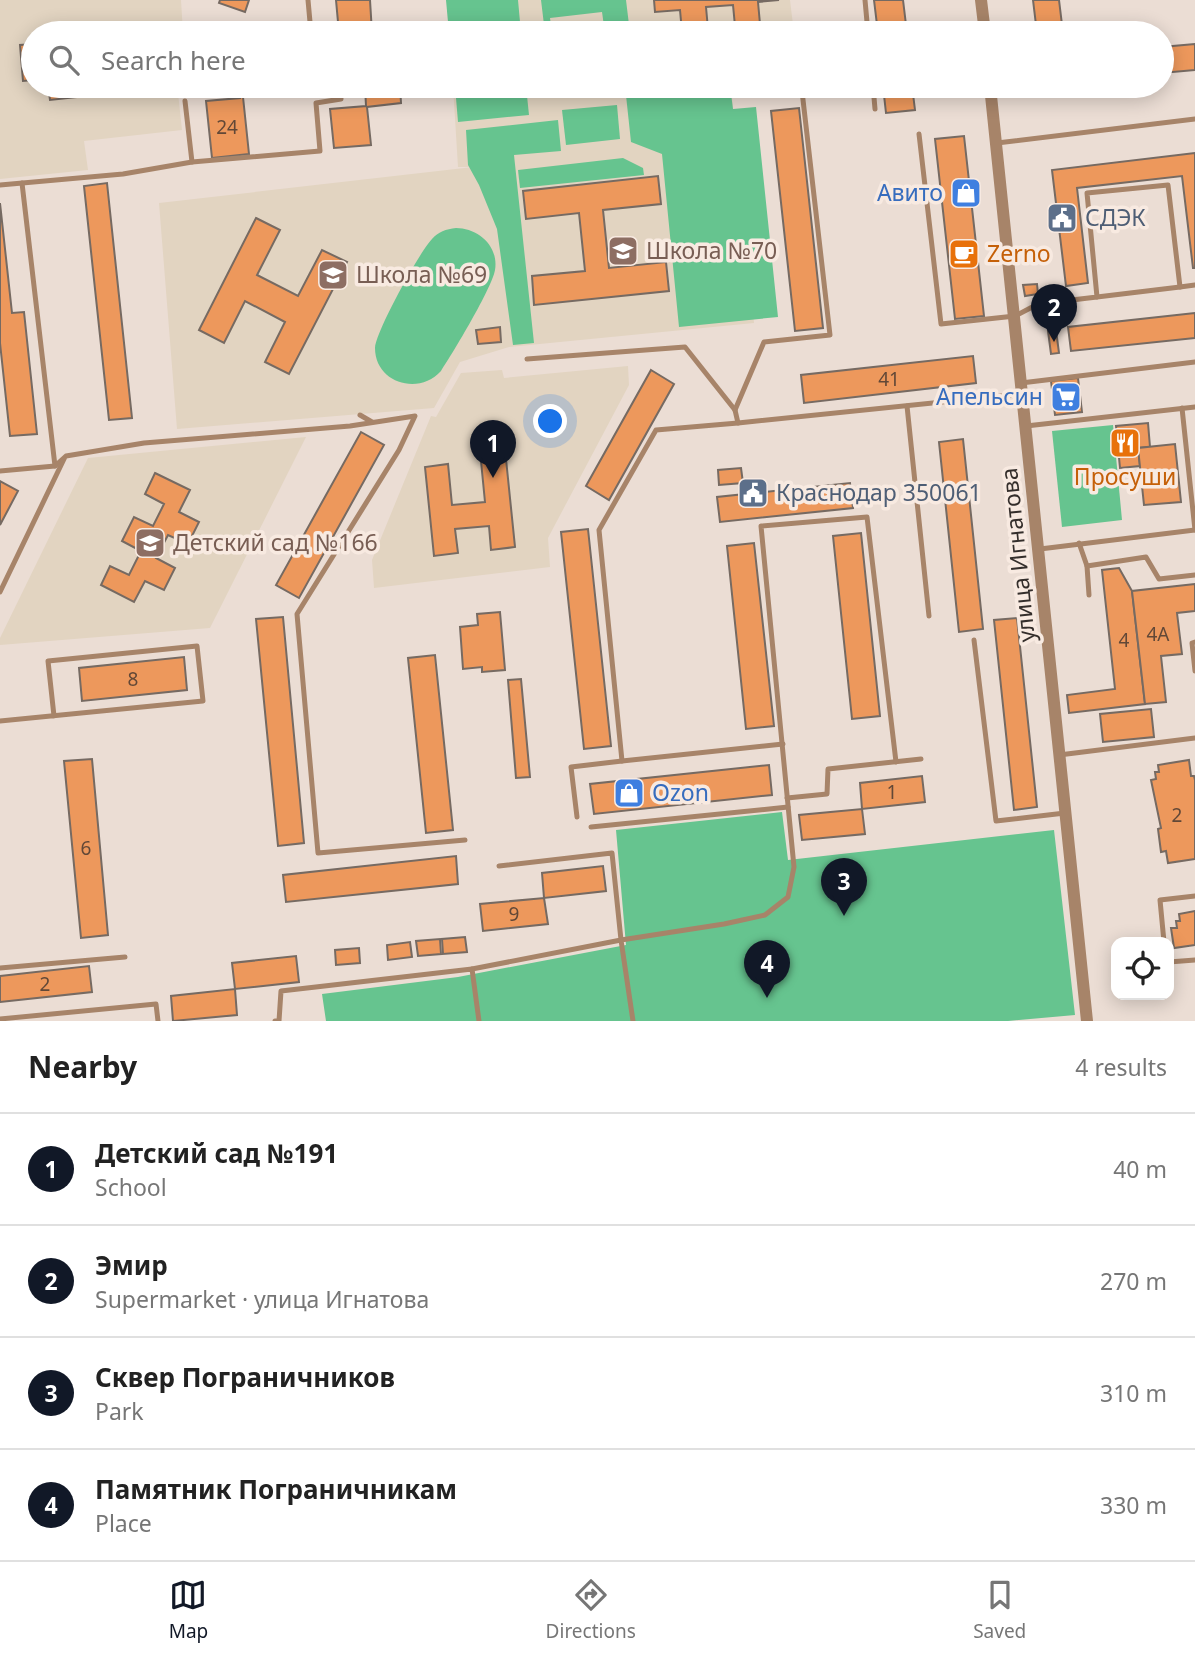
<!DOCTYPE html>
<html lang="en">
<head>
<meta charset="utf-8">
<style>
	:root { --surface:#fff; --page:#f6f6f6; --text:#222; --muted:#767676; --line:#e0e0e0; --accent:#111827 }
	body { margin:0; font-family:"Noto Sans",sans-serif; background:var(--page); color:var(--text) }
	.controls { position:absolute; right:21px; bottom:21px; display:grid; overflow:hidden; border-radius:14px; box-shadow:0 4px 18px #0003 }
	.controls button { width:63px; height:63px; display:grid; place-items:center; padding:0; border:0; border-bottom:2px solid var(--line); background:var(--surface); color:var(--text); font:35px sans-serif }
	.you { position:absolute; left:551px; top:422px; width:24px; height:24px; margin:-18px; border:5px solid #fff; border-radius:50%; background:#1a73e8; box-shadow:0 0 0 10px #1a73e833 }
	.badge { display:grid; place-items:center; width:46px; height:46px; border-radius:50%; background:var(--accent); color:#fff; font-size:23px; font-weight:700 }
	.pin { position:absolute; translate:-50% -58px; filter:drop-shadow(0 2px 4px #0008) }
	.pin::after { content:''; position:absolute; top:37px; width:24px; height:21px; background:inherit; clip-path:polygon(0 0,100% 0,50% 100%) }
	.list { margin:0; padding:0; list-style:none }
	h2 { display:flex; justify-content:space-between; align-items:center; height:91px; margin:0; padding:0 28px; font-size:30px }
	h2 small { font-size:23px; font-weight:400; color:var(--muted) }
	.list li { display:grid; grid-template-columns:46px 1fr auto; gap:21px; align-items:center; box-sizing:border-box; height:112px; padding:0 28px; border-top:2px solid var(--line) }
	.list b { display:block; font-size:26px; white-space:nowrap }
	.list p { margin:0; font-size:23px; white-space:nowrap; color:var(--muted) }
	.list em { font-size:23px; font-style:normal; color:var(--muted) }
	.icon { flex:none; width:38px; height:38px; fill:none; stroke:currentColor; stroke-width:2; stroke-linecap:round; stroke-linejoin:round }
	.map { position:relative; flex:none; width:1195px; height:1021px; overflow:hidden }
	.search { position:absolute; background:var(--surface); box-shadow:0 4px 18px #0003; left:21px; right:21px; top:21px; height:77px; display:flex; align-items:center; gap:18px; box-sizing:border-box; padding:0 24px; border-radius:38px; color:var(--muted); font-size:26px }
	.sheet { height:539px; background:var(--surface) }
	nav { display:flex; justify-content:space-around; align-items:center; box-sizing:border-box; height:98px; border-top:2px solid var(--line); background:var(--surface); font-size:19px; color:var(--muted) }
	nav a { display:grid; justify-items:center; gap:4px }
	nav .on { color:var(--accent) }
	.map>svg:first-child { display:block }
	.education { fill:#e2d4c1 }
	.green { fill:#66c48f }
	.building { fill:#ed985c; stroke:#766a62; stroke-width:2 }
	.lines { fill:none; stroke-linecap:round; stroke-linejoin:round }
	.service { stroke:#a78469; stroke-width:5 }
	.tertiary { stroke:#a78469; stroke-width:12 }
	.labels { text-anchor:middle; stroke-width:7; stroke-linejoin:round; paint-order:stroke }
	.number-label { font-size:19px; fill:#624837 }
	.shop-label { font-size:23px; fill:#366cbe; stroke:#f8eae1; text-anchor:end }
	.service-label { font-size:23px; fill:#4e5e75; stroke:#f8eae1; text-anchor:start }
	.education-label { font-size:23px; fill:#785e54; stroke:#f8eae1; text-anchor:start }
	.food-label { font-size:23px; fill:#c56008; stroke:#f8eae1; text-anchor:start }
	.street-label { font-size:23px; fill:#342e2b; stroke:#f8eae1 }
</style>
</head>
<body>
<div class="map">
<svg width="1195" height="1021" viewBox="0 0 1195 1021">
	<rect width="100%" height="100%" fill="#ebddd4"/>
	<!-- education -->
	<g class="education">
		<polygon points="0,0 181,0 183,33 33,33 33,86 181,86 178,93 182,130 84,141 88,170 0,179"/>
		<polygon points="448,0 790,0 794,33 450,33"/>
		<polygon points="453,86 731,86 754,323 509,347 460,362 434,408 177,429 159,203 473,167 458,167"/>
		<polygon points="628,366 629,385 548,538 550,567 374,588 372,560 431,416 436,417 461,373 502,370 504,378"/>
		<polygon points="306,437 210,628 0,645 0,638 88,458"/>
	</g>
	<!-- green -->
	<g class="green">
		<polygon points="446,0 518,0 521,33 449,33"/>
		<polygon points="541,0 626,0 630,33 605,33 602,12 550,18 552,33 545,33"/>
		<polygon points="455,86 526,86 529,115 458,122"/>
		<polygon points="625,86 730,86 733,109 756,107 778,317 679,327 662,154 631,142"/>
		<polygon points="617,105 620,139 566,145 562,110"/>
		<polygon points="558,120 561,151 514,155 534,343 513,345 497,229 479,185 468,165 466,130"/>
		<polygon points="623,158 643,168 644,175 520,188 518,170"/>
		<path d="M456 228C478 228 499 246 495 270 492 288 453 353 441 371 419 396 375 383 375 348 375 333 420 251 432 239 438 232 446 229 456 228Z"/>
		<polygon points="1113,425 1122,520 1062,527 1052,431"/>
		<polygon points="782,812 788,860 1054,830 1075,1015 1008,1021 326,1021 322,994 458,977 626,945 616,830"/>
	</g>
	<!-- building -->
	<g class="building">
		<polygon points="220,0 249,0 245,12 219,3"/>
		<polygon points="336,0 370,0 372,33 339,33"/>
		<polygon points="654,0 779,0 758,2 760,24 735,26 733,5 706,7 708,29 682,32 680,10 655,12"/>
		<polygon points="874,0 903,0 907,33 878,33"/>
		<polygon points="1033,0 1059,0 1063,33 1037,33"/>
		<polygon points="33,44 33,80 23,81 20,45"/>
		<polygon points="1195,44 1195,70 1162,73 1162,47"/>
		<polygon points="48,86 75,86 76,97 50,100"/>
		<polygon points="103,86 127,86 128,92 104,94"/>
		<polygon points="238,86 276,86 277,93 243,97 249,154 212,158 206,101 240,98"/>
		<polygon points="365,86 400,86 401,103 367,107 371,145 334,148 330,109 366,106"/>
		<polygon points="883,86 912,86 915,110 886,113"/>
		<polygon points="799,108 823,328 795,331 771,111"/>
		<polygon points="964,136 984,316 955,319 935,139"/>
		<polygon points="1195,153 1195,268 1193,268 1182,176 1077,188 1088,283 1066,286 1052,170"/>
		<polygon points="658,176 661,204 603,210 609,268 666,262 669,291 534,305 532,276 585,271 579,213 526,219 523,191"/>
		<polygon points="107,183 132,418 109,420 84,186"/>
		<polygon points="0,203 12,313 24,312 37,434 10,436 0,343"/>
		<polygon points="256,218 280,230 257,275 298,296 322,250 347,262 289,374 265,362 285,322 245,301 224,343 199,330"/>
		<polygon points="1037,284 1038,294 1025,296 1023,285"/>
		<polygon points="1195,313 1195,338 1071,351 1068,327"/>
		<polygon points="500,327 501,342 478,344 476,330"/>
		<polygon points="1056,330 1059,353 1051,354 1048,331"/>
		<polygon points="973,356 976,383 804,403 801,375"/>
		<polygon points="651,370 674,384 609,500 586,486"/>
		<polygon points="1078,378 1082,412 1055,415 1051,381"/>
		<polygon points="1148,423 1150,447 1138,448 1140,466 1120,468 1116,426"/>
		<polygon points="361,432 384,445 299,598 276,585"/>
		<polygon points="963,439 983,629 959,632 939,442"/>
		<polygon points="1175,444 1181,502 1144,505 1138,448"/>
		<polygon points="506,459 515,547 491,550 489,526 455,529 458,553 434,556 425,467 448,464 452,505 485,502 481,461"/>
		<polygon points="741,468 743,483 719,485 718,470"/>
		<polygon points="155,473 190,490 179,512 199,522 188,544 168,535 156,558 175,568 164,590 145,581 134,602 101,585 110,566 129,575 141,551 122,541 134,517 153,526 164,504 145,494"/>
		<polygon points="0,481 18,491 0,525"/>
		<polygon points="850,483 853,508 720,522 717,497"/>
		<polygon points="588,529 611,746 584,749 561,532"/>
		<polygon points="861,533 880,716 852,719 833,536"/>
		<polygon points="754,543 774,726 746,729 727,546"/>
		<polygon points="1119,568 1132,591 1145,704 1069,713 1067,695 1115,689 1102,570"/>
		<polygon points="1195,584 1195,611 1177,613 1182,654 1161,656 1166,702 1145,704 1132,591"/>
		<polygon points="500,612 505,670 482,672 482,667 463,669 460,627 478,625 477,614"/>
		<polygon points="283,617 304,843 278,846 256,619"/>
		<polygon points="1017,618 1037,807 1014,810 994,620"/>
		<polygon points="435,655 453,830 426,833 408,658"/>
		<polygon points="184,657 187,690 82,701 79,668"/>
		<polygon points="521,679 530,777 516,778 508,680"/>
		<polygon points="1151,709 1154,737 1103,742 1100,714"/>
		<polygon points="92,759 108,935 81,938 64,761"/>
		<polygon points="1189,760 1191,776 1194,776 1195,780 1195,859 1168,863 1166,851 1161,852 1158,829 1161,828 1151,780 1156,779 1155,772 1159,772 1158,765"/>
		<polygon points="769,765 772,795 594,814 590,784"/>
		<polygon points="922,776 925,802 862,809 860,783"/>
		<polygon points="862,809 865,834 802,840 799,815"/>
		<polygon points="456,856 458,884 286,902 283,875"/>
		<polygon points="603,866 606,891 544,898 542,873"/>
		<polygon points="544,898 548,924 483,931 480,904"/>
		<polygon points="1195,911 1195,945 1174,948 1171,928 1177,928 1176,921 1180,921 1179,914"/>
		<polygon points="465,937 467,952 443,954 442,939"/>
		<polygon points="440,939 441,954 418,956 416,941"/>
		<polygon points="410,942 412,957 388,960 387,945"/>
		<polygon points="359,948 360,963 336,965 335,950"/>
		<polygon points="296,956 299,982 235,989 232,963"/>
		<polygon points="89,966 92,992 0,1002 0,976"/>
		<polygon points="235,989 237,1015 173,1021 171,996"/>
	</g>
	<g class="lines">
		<!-- service -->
		<g class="service">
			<polyline points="308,0 311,33"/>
			<polyline points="865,0 868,33"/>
			<polyline points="873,86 875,109"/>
			<polyline points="185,101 192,162"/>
			<polyline points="919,134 941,324 1015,316 1038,304 1097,297 1087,193 1168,185 1180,287 1195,285"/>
			<polyline points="997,143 1195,119"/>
			<polyline points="22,183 55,466"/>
			<polyline points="0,185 123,174 192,162 320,151 316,103 341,99 340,86"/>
			<polyline points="1097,297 1180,287"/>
			<polyline points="527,359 685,347 735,410 738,423 1020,394"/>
			<polyline points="1021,383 1195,362"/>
			<polyline points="907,406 929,616"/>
			<polyline points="1182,408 1195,530"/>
			<polyline points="735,410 764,342 830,335 802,91 795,86"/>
			<polyline points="360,415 372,422"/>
			<polyline points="738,423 656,430 599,530 622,761 783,744"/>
			<polyline points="1026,426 1195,407"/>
			<polyline points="0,471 55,466 66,456 144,443 350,426 415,416 399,450 297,614 318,853 465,840"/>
			<polyline points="1079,543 1087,566 1089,595"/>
			<polyline points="1040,549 1195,530"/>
			<polyline points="1087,566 1146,557 1159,579 1195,575"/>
			<polyline points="0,592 64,459"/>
			<polyline points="974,640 996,821 1065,813"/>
			<polyline points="1195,642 1192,643 1195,671"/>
			<polyline points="0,721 203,701 197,646 48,661 54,716"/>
			<polyline points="1059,755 1195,738"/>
			<polyline points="787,798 827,794 828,769 921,759"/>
			<polyline points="577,817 571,767 622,761"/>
			<polyline points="591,827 788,807"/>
			<polyline points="1164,942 1160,900 1195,896"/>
			<polyline points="1169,962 1195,960"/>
			<polyline points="0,968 125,957"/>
			<polyline points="472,969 621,940 612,853 499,866"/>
			<polyline points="0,1019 156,1004 158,1021"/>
			<polyline points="275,1021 279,1021 281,991 472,969 479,1021"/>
			<polyline points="633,1021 621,940 724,924 765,915 788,897 794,867 761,526 867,517 896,762"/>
		</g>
		<!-- tertiary -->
		<g class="tertiary">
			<polyline points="981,0 985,33"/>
			<polyline points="990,86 1087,1021"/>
		</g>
	</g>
	<!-- icons -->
	<defs>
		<g id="shop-square" transform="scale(1.575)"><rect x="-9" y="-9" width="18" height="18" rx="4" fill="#3f7fe0" stroke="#f8eae1"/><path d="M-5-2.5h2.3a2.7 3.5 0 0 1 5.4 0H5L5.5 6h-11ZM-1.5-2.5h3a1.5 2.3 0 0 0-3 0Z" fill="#fff"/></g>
		<g id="civic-square" transform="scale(1.575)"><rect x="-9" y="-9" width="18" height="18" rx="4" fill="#5c6f8a" stroke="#f8eae1"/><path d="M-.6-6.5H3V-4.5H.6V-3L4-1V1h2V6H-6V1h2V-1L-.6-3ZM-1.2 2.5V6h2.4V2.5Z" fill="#fff"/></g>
		<g id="school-square" transform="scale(1.575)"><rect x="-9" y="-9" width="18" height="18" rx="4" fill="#8d6e63" stroke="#f8eae1"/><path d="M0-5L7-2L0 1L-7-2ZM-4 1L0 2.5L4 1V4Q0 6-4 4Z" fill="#fff"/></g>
		<g id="cafe-square" transform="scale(1.575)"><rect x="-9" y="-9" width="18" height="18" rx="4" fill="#e8710a" stroke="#f8eae1"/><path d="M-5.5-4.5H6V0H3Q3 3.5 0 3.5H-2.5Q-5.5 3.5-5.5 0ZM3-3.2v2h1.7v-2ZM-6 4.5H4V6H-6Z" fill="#fff"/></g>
		<g id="supermarket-square" transform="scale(1.575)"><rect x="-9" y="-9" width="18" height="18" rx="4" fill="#3f7fe0" stroke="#f8eae1"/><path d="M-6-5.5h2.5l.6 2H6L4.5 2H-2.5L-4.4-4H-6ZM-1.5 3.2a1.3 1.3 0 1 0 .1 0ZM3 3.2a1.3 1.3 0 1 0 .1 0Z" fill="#fff"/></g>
		<g id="restaurant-square" transform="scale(1.575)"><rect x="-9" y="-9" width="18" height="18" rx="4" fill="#e8710a" stroke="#f8eae1"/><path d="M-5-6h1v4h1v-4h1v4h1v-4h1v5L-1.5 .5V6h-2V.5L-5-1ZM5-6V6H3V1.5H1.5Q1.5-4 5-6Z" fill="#fff"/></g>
	</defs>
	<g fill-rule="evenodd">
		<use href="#shop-square" x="966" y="193"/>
		<use href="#civic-square" x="1062" y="218"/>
		<use href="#school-square" x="623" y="251"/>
		<use href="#cafe-square" x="964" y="254"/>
		<use href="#school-square" x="333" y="275"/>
		<use href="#supermarket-square" x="1066" y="397"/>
		<use href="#restaurant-square" x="1125" y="443"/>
		<use href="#civic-square" x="753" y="493"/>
		<use href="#school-square" x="150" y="543"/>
		<use href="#shop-square" x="629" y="793"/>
	</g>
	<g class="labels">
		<!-- number labels -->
		<g class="number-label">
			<text x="227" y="134">24</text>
			<text x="889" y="386">41</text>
			<text x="1158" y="641">4А</text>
			<text x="1124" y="647">4</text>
			<text x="133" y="686">8</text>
			<text x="892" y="799">1</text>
			<text x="1177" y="822">2</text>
			<text x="86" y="855">6</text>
			<text x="514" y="921">9</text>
			<text x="45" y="991">2</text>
		</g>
		<!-- shop labels -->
		<g class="shop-label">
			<text x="943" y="201">Авито</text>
			<text x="1043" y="405">Апельсин</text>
			<text x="652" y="801" text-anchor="start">Ozon</text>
		</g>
		<!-- service labels -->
		<g class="service-label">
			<text x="1085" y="226">СДЭК</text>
			<text x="776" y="501">Краснодар 350061</text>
		</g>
		<!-- education labels -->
		<g class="education-label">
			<text x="646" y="259">Школа №70</text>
			<text x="356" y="283">Школа №69</text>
			<text x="173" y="551">Детский сад №166</text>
		</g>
		<!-- food labels -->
		<g class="food-label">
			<text x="987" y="262">Zerno</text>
			<text x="1125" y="485" text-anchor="middle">Просуши</text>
		</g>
		<!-- street labels -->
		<g class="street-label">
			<text transform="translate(1018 555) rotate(-96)" y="8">улица Игнатова</text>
		</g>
	</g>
</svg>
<div class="controls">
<button><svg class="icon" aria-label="locate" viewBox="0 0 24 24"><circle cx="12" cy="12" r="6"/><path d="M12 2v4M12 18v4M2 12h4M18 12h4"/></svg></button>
</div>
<div class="you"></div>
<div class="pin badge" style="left:493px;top:478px">1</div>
<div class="pin badge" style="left:1054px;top:342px">2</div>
<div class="pin badge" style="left:844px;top:916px">3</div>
<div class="pin badge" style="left:767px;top:998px">4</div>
<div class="search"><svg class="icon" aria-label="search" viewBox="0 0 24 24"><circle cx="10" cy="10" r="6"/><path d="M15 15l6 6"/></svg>Search here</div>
</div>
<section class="sheet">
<h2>Nearby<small>4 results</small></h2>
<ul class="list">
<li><span class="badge">1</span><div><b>Детский сад №191</b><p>School</p></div><em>40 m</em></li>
<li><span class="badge">2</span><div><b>Эмир</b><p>Supermarket · улица Игнатова</p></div><em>270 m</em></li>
<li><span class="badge">3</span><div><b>Сквер Пограничников</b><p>Park</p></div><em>310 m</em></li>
<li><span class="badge">4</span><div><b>Памятник Пограничникам</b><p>Place</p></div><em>330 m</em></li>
</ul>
</section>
<nav>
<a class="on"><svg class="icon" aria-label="map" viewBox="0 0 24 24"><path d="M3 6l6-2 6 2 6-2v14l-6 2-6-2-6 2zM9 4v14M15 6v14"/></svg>Map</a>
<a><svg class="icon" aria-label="directions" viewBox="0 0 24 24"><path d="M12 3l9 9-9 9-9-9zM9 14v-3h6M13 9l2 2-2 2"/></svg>Directions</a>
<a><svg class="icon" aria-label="saved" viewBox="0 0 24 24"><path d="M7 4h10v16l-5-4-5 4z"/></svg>Saved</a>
</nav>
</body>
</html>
